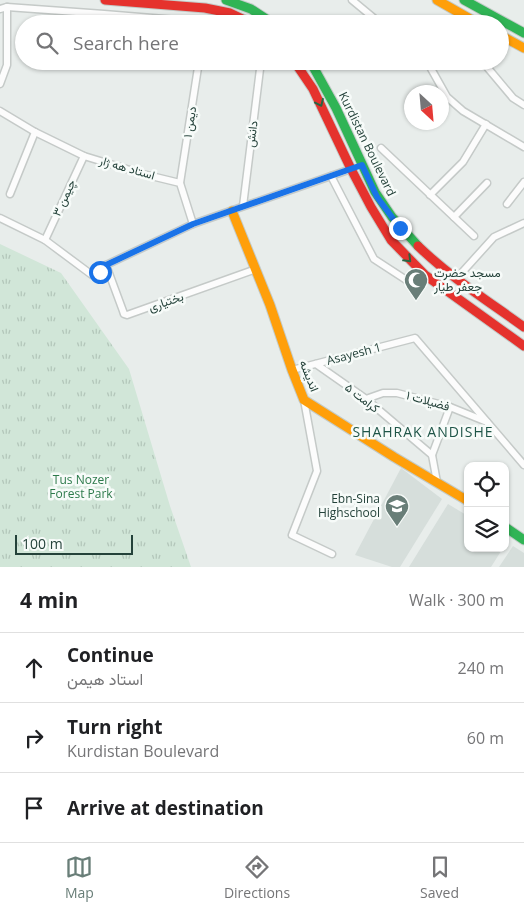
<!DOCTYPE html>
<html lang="en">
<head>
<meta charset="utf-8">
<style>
	:root { --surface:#fff; --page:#f6f6f6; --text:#202124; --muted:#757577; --line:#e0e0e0; --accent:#697e78 }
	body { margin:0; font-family:"Open Sans",Vazirmatn,sans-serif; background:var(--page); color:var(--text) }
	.controls { position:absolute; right:15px; bottom:15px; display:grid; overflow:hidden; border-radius:10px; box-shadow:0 1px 4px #0004 }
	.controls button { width:45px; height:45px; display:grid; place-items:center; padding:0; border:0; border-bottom:1px solid var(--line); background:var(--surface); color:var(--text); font:25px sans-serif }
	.compass { position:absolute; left:404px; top:85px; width:45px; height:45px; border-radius:50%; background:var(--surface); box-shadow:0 1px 4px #0004; rotate:154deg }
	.scale { position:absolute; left:15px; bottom:12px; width:118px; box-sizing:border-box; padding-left:5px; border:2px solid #24423a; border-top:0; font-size:14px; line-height:18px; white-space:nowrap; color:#24423a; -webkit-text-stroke:4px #f7fbf9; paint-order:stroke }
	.stop { position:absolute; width:15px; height:15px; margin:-11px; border:4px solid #1a73e8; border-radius:50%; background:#fff }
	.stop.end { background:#1a73e8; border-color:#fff; box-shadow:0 1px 5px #0008 }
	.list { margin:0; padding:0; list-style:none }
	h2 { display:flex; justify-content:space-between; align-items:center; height:65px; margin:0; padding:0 20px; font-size:21px }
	h2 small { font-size:16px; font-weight:400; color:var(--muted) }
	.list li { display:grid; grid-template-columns:32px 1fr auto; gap:15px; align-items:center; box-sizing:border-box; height:70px; padding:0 20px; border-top:1px solid var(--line) }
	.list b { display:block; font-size:19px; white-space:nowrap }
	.list p { margin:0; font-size:16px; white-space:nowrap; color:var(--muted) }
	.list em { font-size:16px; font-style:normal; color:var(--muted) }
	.icon { flex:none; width:28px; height:28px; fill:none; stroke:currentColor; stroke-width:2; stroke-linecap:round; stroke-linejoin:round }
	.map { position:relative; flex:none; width:524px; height:567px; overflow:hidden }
	.search { position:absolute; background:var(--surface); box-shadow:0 1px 4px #0004; left:15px; right:15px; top:15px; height:55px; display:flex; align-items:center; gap:12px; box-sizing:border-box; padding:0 18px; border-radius:28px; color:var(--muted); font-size:19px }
	.sheet { height:275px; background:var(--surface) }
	nav { display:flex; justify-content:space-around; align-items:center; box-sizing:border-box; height:70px; border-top:1px solid var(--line); background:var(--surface); font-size:14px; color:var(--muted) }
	nav a { display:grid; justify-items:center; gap:2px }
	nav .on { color:var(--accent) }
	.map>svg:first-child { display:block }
	.built { fill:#d6dedb }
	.park { fill:url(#park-tufts) }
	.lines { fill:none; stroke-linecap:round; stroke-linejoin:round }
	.street-casing { stroke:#c5cac8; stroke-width:9 }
	.fast-casing { stroke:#c3cbc8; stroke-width:11 }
	.slow-casing { stroke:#c3cbc8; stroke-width:11 }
	.jam-casing { stroke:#c3cbc8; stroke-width:11 }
	.street { stroke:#fcfcfc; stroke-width:6 }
	.fast { stroke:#30b455; stroke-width:9 }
	.slow { stroke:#ff9f0a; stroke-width:9 }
	.jam { stroke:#e5322d; stroke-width:9 }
	.oneway { stroke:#286442 }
	.route { stroke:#1a73e8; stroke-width:6 }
	.labels { text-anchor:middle; stroke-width:5; stroke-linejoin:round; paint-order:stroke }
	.street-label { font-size:12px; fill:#24423a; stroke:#f7fbf9 }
	.poi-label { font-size:12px; fill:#24423a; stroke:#f7fbf9; text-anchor:start }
	.park-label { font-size:12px; fill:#2d7a4b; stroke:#f7fbf9 }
	.neighbourhood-label { font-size:14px; letter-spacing:1px; fill:#1f5548; stroke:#f7fbf9 }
</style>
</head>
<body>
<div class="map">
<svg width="524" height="567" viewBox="0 0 524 567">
	<defs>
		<pattern id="park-tufts" width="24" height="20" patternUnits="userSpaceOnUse" patternTransform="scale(1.25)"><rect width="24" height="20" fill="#d1e6d8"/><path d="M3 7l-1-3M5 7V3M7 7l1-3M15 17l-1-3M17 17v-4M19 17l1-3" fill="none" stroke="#b3c6ba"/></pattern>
	</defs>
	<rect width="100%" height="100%" fill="#e8edeb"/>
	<!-- built -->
	<g class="built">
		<polygon points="401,468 442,499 400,567 392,567 355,555"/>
		<polygon points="448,504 468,516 468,548 503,548 491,567 409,567"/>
		<polygon points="513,546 524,553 524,567 499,567"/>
	</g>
	<!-- park -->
	<polygon class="park" points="0,244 61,273 129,369 170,506 191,567 0,567"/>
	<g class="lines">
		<!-- street casing -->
		<g class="street-casing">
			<g id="street">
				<polyline points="352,0 381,24"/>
				<polyline points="0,9 7,7 104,14 189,21 198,24"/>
				<polyline points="425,61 429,65 447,97 463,111 524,147"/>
				<polyline points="482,61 513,98 524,105"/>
				<polyline points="0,84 7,65 7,7"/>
				<polyline points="0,111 35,132 84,156 143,174 180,183 193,224"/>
				<polyline points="381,148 474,236"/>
				<polyline points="331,176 374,259 417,287"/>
				<polyline points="180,183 199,61"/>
				<polyline points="10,194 35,132"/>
				<polyline points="430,195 463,162 486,124"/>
				<polyline points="507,204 524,182"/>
				<polyline points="243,206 261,61"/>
				<polyline points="454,217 487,183"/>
				<path d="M0 218 45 240 92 275C99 274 102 271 106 265L193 224 351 169"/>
				<polyline points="45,240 84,156"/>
				<polyline points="106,265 123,311 124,314 127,315 256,269"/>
				<polyline points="457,278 494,237 524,223"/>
				<polyline points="316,364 366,399 432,455 437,482"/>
				<polyline points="292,370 415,338 524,465"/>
				<polyline points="366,399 383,393 397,393 450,407 487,422"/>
				<polyline points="304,400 317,471 292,535 332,554"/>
				<polyline points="432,455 450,407"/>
			</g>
		</g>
		<!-- fast casing -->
		<g class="fast-casing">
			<g id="fast">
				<polyline points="226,0 251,9 274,24"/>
				<polyline points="464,0 524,33"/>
				<polyline points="310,61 336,108 375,192 392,217 418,246"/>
				<polyline points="505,527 524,540"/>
			</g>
		</g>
		<!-- slow casing -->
		<g class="slow-casing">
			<g id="slow">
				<polyline points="437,0 479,24"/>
				<polyline points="500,35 524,48"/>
				<polyline points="232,211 270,305 292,370 304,400 394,457 468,501"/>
			</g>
		</g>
		<!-- jam casing -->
		<g class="jam-casing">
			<g id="jam">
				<polyline points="105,0 205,8 230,13 253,24"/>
				<polyline points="294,61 313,89 351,169 371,207 391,240 425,275 524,346"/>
				<path d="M418 246C450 277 488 301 524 327"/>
			</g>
		</g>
		<!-- street -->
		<use href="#street" class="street"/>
		<!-- fast -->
		<use href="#fast" class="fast"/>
		<!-- slow -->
		<use href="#slow" class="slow"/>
		<!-- jam -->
		<use href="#jam" class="jam"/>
	</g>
	<!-- one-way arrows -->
	<defs><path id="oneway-chevron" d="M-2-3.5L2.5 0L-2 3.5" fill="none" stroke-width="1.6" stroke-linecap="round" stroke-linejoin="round" transform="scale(1.25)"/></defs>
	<g class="oneway">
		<use href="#oneway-chevron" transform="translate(320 103) rotate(65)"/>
		<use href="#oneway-chevron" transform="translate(408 259) rotate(45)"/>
	</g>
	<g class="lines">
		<!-- route -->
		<polyline class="route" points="100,272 106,265 193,224 362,165 377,197 400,228"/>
	</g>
	<!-- icons -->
	<defs>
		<g id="mosque-pin" transform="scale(1.25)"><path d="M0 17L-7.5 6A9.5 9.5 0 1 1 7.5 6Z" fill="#697e78" stroke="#f7fbf9"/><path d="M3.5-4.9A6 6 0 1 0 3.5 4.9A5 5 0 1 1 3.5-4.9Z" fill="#fff"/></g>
		<g id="school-pin" transform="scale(1.25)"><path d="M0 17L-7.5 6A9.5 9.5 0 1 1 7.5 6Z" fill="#697e78" stroke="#f7fbf9"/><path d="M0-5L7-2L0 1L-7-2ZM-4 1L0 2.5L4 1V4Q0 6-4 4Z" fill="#fff"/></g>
	</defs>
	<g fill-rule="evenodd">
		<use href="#mosque-pin" x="416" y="280"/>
		<use href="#school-pin" x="397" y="506"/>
	</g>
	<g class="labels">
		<!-- street labels -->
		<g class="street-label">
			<text transform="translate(190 122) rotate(-81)" y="4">دیمن ۱</text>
			<text transform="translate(252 134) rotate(-83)" y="4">دانش</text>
			<text transform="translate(367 144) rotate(64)" y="4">Kurdistan Boulevard</text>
			<text transform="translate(127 168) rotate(16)" y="4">استاد هه ژار</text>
			<text transform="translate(64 198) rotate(-65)" y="4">چیمن ۳</text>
			<text transform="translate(166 302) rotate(-19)" y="4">بختیاری</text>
			<text transform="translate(354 354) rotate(-15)" y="4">Asayesh 1</text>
			<text transform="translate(309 376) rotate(68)" y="4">اندیشه</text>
			<text transform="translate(362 398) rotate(38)" y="4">کرامت ۵</text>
			<text transform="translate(428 401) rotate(16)" y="4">فضیلات ۱</text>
		</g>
		<!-- poi labels -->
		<g class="poi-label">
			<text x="434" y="277">مسجد حضرت<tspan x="434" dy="14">جعفر طیار</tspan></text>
			<text x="380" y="503" text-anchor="end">Ebn-Sina<tspan x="380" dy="14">Highschool</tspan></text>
		</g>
		<!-- park labels -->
		<g class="park-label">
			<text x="81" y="484">Tus Nozer<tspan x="81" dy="14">Forest Park</tspan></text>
		</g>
		<!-- neighbourhood labels -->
		<g class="neighbourhood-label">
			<text x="423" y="437">SHAHRAK ANDISHE</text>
		</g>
	</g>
</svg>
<div class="controls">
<button><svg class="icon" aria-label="locate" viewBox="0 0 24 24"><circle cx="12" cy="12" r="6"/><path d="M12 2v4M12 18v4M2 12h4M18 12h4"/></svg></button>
<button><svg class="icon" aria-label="layers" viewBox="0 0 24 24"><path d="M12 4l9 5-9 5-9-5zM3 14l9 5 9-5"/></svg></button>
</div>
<svg class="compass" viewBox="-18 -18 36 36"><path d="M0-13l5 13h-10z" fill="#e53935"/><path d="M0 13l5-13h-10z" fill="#757577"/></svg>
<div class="scale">100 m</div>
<div class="stop" style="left:100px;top:272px"></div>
<div class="stop end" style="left:400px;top:228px"></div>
<div class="search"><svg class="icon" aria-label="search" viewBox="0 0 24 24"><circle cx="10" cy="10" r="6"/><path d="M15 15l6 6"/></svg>Search here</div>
</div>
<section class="sheet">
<h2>4 min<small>Walk · 300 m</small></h2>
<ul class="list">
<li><svg class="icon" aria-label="ahead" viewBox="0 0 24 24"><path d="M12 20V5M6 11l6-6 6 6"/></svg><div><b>Continue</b><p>استاد هیمن</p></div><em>240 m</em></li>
<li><svg class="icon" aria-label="right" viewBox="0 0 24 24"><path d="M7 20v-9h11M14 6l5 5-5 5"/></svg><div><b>Turn right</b><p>Kurdistan Boulevard</p></div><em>60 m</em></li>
<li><svg class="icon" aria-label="arrive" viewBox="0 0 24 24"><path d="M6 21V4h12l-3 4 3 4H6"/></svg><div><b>Arrive at destination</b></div></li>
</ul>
</section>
<nav>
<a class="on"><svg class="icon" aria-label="map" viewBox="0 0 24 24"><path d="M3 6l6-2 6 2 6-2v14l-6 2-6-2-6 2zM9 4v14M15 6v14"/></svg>Map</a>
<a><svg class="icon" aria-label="directions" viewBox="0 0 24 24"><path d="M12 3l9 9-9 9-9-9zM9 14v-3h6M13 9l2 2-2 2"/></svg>Directions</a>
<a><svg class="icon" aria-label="saved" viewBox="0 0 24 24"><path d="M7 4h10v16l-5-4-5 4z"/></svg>Saved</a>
</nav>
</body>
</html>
